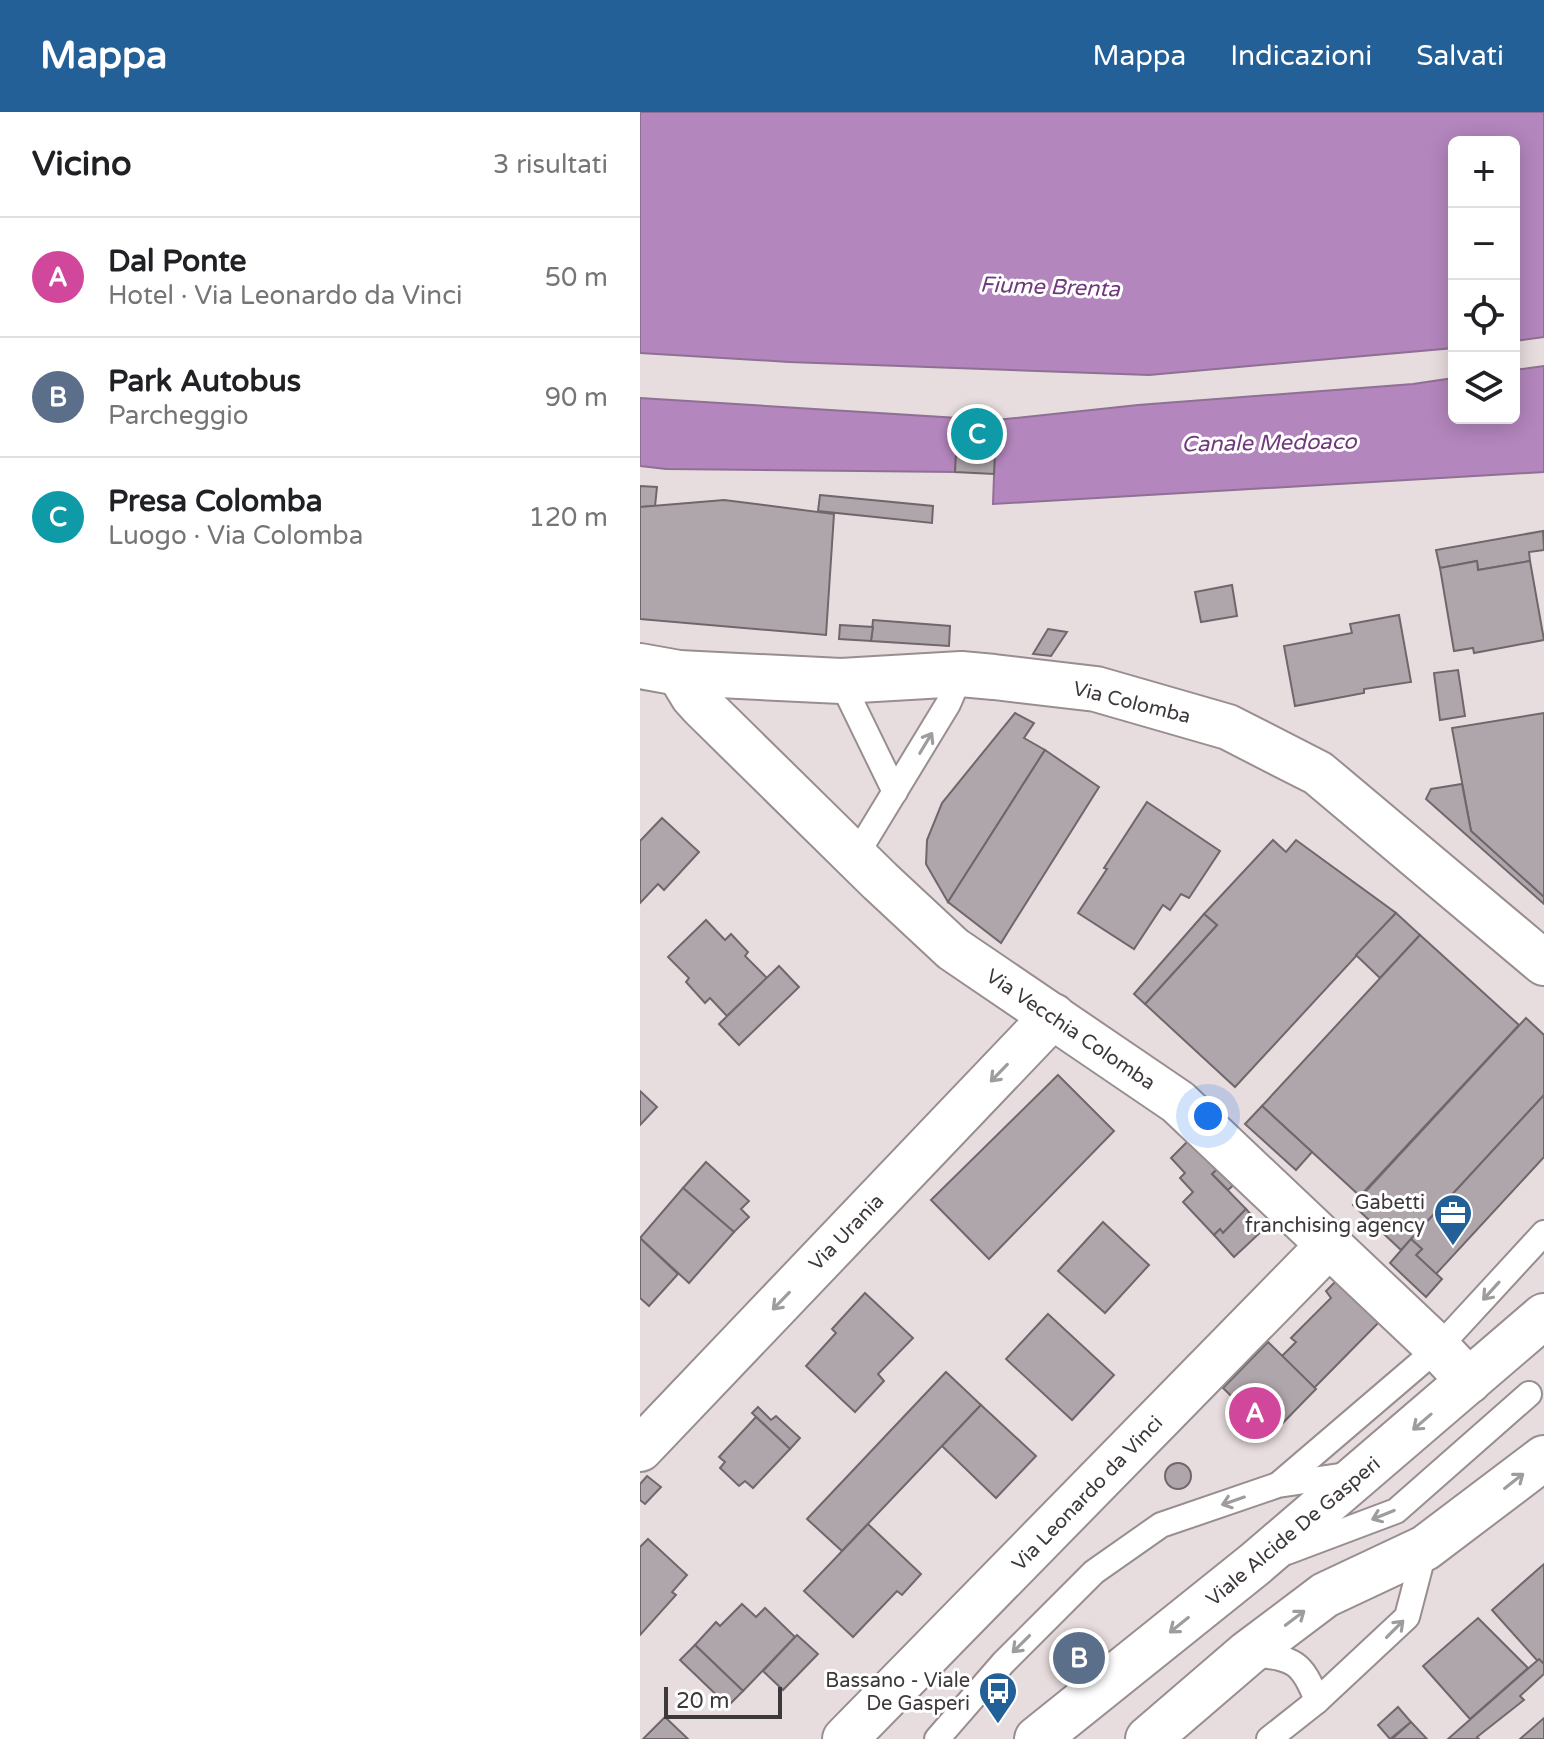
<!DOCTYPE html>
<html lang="it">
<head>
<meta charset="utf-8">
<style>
	:root { --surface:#fff; --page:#f2f2f2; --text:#202124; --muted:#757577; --line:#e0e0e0; --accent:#226097 }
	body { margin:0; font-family:"Varela Round",sans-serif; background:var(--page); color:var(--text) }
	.controls { position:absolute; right:24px; top:24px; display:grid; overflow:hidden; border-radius:12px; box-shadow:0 4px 20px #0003 }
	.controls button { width:72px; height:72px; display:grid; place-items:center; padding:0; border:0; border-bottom:2px solid var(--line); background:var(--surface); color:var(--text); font:40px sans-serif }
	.scale { position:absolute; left:24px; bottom:20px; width:118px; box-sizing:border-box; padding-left:8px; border:4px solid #3d3839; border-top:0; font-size:22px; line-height:28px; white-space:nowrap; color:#3d3839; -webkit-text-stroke:6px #fff; paint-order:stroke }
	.you { position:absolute; left:568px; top:1004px; width:28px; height:28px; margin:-20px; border:6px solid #fff; border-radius:50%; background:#1a73e8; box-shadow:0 0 0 12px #1a73e833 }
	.badge { display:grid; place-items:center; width:52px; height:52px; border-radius:50%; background:var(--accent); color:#fff; font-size:26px; font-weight:700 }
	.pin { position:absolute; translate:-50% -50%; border:4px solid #fff; box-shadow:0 2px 8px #0006 }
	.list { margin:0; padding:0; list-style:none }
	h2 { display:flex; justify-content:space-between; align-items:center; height:104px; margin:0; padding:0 32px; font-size:34px }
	h2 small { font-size:26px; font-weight:400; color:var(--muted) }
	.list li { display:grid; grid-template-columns:52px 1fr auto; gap:24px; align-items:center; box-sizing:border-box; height:120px; padding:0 32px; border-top:2px solid var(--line) }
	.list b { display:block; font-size:30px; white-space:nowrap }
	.list p { margin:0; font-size:26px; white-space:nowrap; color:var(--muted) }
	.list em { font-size:26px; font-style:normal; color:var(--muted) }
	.icon { flex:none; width:44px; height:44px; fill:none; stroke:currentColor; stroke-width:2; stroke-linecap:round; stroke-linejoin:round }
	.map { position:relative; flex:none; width:904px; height:1627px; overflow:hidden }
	header { display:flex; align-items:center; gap:48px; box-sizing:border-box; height:112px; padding:0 40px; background:var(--accent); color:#fff }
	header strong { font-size:38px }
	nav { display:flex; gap:44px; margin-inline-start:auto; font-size:28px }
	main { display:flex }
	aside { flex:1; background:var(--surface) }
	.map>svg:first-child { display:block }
	.water { fill:#b386bd; stroke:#906f95; stroke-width:2 }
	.building { fill:#afa6ab; stroke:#70676c; stroke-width:2 }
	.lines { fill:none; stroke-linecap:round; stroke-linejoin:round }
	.service-casing { stroke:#988e8f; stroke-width:28 }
	.minor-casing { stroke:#988e8f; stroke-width:48 }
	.secondary-casing { stroke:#988e8f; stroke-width:48 }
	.service { stroke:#fff; stroke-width:24 }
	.minor { stroke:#fff; stroke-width:44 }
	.secondary { stroke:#fff; stroke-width:44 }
	.oneway { stroke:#9e9c9c }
	.labels { text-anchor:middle; stroke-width:6; stroke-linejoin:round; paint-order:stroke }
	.street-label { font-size:20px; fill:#3d3839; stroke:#fff }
	.poi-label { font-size:20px; fill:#3d3839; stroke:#fff; text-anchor:end }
	.water-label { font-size:22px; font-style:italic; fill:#71397d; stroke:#fff }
</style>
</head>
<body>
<header>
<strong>Mappa</strong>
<nav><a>Mappa</a><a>Indicazioni</a><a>Salvati</a></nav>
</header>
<main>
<aside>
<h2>Vicino<small>3 risultati</small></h2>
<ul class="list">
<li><span class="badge" style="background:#d1479c">A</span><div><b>Dal Ponte</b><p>Hotel · Via Leonardo da Vinci</p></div><em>50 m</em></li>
<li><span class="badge" style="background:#5c6f8a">B</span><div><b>Park Autobus</b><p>Parcheggio</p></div><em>90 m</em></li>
<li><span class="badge" style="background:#0f9aa8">C</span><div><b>Presa Colomba</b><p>Luogo · Via Colomba</p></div><em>120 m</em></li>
</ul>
</aside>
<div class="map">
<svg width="904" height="1627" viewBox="0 0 904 1627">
	<rect width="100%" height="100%" fill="#e8ddde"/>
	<!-- water -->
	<g class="water">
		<polygon points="0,0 904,0 904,225 874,229 874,30 814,30 814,236 509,263 149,250 0,241"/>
		<polygon points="904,254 904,360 353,392 356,308 498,293 773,272 814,266 814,306 874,306 874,258"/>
		<polygon points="0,286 318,306 315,360 26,357 0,354"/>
	</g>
	<!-- building -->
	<g class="building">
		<polygon points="318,306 356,308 354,362 315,360"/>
		<polygon points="0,374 17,375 15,394 0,395"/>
		<polygon points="180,383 293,394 292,411 178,399"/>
		<polygon points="84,388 194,402 186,523 0,507 0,395"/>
		<polygon points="903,419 904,438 889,440 890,449 838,458 837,449 800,456 796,438"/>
		<polygon points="837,449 838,458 890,449 904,528 834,541 833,536 814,539 800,456"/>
		<polygon points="592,473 597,504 561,510 555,480"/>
		<polygon points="759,503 771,570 724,577 724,581 655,594 644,534 712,521 710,512"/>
		<polygon points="233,508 310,514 309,534 231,529"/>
		<polygon points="200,513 233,515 231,529 199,527"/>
		<polygon points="408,517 427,520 411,544 393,542"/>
		<polygon points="818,558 825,604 800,608 794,561"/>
		<polygon points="375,601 394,611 384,626 405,638 308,790 286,752 287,728 302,691"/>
		<polygon points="904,601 904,785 831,719 812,616"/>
		<polygon points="405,638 459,675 361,831 308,790"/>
		<polygon points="822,672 831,719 904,785 904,792 786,687 791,677"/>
		<polygon points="507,690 580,739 549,786 541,782 530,798 523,793 494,837 438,801 467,757 464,756"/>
		<polygon points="22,706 59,740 24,778 18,772 0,791 0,729"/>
		<polygon points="633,728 646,740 656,728 756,801 595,975 505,892 577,813 564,802"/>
		<polygon points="756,801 780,823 740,866 716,843"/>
		<polygon points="564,802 577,813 505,892 494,882"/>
		<polygon points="66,808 85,828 91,822 108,840 105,844 127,866 87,904 70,886 65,891 46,870 49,866 28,845"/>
		<polygon points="780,823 879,913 720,1084 622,994"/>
		<polygon points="139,854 159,875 99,933 79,912"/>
		<polygon points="886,906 904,923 904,983 761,1138 713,1093"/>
		<polygon points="418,963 474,1019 349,1147 291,1088"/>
		<polygon points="0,979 17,995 0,1013"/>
		<polygon points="904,983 904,1045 796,1162 776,1143 782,1137 771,1127"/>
		<polygon points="622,994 672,1040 656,1058 605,1012"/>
		<polygon points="554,1023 584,1051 572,1062 606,1097 583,1121 580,1117 574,1123 543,1090 553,1080 540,1066 545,1061 531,1046"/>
		<polygon points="589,1046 604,1063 588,1078 572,1062"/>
		<polygon points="66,1050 109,1089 101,1097 109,1105 94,1120 43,1076"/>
		<polygon points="43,1076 94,1120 49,1171 0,1126"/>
		<polygon points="606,1097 624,1117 594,1145 574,1123 580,1117 583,1121"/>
		<polygon points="463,1110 509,1153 465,1201 418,1159"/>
		<polygon points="0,1126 38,1162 9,1194 0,1186"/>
		<polygon points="771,1127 782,1137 776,1143 802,1167 786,1185 750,1151"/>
		<polygon points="706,1159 748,1201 674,1276 642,1244 656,1230 651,1226 691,1186 686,1179"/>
		<polygon points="225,1181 273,1226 238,1262 244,1269 215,1300 166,1254 196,1221 192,1217"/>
		<polygon points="408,1202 474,1263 432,1308 366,1247"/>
		<polygon points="628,1230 676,1277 631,1323 583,1276"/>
		<polygon points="306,1260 341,1293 202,1439 167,1407"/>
		<polygon points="341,1293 396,1344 356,1386 302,1334"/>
		<polygon points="118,1295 131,1308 136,1304 160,1326 150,1337 112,1301"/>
		<polygon points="116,1305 150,1337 113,1376 105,1369 99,1374 80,1356 85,1350 79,1345"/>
		<circle cx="538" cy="1364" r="13"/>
		<polygon points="7,1364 21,1375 5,1392 0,1388 0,1372"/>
		<polygon points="228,1412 281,1462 262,1483 257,1479 213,1525 164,1479"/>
		<polygon points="8,1427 47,1463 32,1480 36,1483 0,1523 0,1435"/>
		<polygon points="904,1452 904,1556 852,1498"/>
		<polygon points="102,1492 116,1505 125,1496 155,1525 103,1579 55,1533 76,1510 80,1514"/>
		<polygon points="838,1506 888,1556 830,1607 783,1554"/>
		<polygon points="157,1523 178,1542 143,1578 123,1559"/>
		<polygon points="55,1533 103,1579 88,1594 40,1548"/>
		<polygon points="899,1547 904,1552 904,1562 880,1584 884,1588 837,1625 839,1627 808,1627"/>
		<polygon points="758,1595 771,1610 750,1627 738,1613"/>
		<polygon points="25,1605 48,1627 3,1627"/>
		<polygon points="904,1606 904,1627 880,1627"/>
		<polygon points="771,1610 787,1627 752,1627"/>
	</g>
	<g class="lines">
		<!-- service casing -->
		<g class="service-casing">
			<g id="service">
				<polyline points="201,569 255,680"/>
				<polyline points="215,745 308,592 321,562"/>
				<polyline points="639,1372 798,1236 904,1121"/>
				<polyline points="647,1440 756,1399 889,1282"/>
				<path d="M608 1541C650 1547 661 1545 677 1589L629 1627"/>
				<polyline points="677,1589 767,1505 785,1436"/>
				<polyline points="297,1627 363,1551 454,1460 521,1413 638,1373 713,1362"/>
			</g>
		</g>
		<!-- minor casing -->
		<g class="minor-casing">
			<g id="minor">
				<polyline points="0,554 39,561 201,569 321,562 354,565 456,577 588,615 678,661 904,851"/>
				<polyline points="39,561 53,584 62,594 240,769 313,837 538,990 798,1236 829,1269"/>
				<polyline points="0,1337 413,904"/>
				<polyline points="205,1627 689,1133"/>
			</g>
		</g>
		<!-- secondary casing -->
		<g class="secondary-casing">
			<g id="secondary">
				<polyline points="397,1627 615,1452 904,1204"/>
				<polyline points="508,1627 608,1541 685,1483 785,1436 904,1346"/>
			</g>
		</g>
		<!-- service -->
		<use href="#service" class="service"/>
		<!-- minor -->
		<use href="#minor" class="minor"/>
		<!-- secondary -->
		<use href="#secondary" class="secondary"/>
	</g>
	<!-- one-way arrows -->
	<defs><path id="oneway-shaft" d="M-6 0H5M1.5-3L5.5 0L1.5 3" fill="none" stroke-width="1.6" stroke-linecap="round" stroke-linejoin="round" transform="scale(2)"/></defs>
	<g class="oneway">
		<use href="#oneway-shaft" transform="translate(286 631) rotate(-59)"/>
		<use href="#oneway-shaft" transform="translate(359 961) rotate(134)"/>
		<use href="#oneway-shaft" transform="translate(851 1179) rotate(132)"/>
		<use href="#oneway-shaft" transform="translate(141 1189) rotate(134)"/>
		<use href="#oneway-shaft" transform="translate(782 1310) rotate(139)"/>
		<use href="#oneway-shaft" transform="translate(874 1369) rotate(-38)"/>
		<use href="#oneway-shaft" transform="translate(593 1389) rotate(161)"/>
		<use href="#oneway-shaft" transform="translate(743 1403) rotate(158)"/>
		<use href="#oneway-shaft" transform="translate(655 1506) rotate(-37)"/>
		<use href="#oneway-shaft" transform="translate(539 1513) rotate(141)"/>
		<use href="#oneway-shaft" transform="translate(755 1517) rotate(-45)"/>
		<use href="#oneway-shaft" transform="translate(381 1532) rotate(135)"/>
	</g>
	<!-- icons -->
	<defs>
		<g id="office-pin" transform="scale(2)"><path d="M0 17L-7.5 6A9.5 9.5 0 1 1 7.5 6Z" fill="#226097" stroke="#fff"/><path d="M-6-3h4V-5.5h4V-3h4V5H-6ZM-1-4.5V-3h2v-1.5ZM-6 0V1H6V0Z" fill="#fff"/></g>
		<g id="bus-pin" transform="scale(2)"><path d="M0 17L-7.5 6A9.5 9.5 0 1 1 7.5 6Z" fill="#226097" stroke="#fff"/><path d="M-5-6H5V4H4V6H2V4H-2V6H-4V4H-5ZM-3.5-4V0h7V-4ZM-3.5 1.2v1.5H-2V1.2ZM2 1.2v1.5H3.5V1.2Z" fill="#fff"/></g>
	</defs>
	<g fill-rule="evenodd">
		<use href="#office-pin" x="813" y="1101"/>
		<use href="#bus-pin" x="358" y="1579"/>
	</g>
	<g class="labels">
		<!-- street labels -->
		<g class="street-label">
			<text transform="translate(492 590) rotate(14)" y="7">Via Colomba</text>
			<text transform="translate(431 917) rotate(34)" y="7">Via Vecchia Colomba</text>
			<text transform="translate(206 1120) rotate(-46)" y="7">Via Urania</text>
			<text transform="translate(447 1381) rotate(-46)" y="7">Via Leonardo da Vinci</text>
			<text transform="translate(653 1419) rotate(-40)" y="7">Viale Alcide De Gasperi</text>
		</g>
		<!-- poi labels -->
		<g class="poi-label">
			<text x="785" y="1097">Gabetti<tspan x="785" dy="23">franchising agency</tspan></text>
			<text x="330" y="1575">Bassano - Viale<tspan x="330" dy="23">De Gasperi</tspan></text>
		</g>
		<!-- water labels -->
		<g class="water-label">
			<text transform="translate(410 174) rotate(2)" y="8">Fiume Brenta</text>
			<text transform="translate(629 330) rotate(-1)" y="8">Canale Medoaco</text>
		</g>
	</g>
</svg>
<div class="controls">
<button>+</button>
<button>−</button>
<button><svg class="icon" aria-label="locate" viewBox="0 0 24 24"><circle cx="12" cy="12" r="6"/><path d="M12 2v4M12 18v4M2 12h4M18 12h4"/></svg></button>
<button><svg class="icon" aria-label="layers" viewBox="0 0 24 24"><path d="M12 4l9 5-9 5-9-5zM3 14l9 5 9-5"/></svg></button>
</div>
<div class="scale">20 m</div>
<div class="you"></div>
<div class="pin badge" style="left:615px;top:1301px;background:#d1479c">A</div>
<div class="pin badge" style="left:439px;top:1546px;background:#5c6f8a">B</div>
<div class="pin badge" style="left:337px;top:322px;background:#0f9aa8">C</div>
</div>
</main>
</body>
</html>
